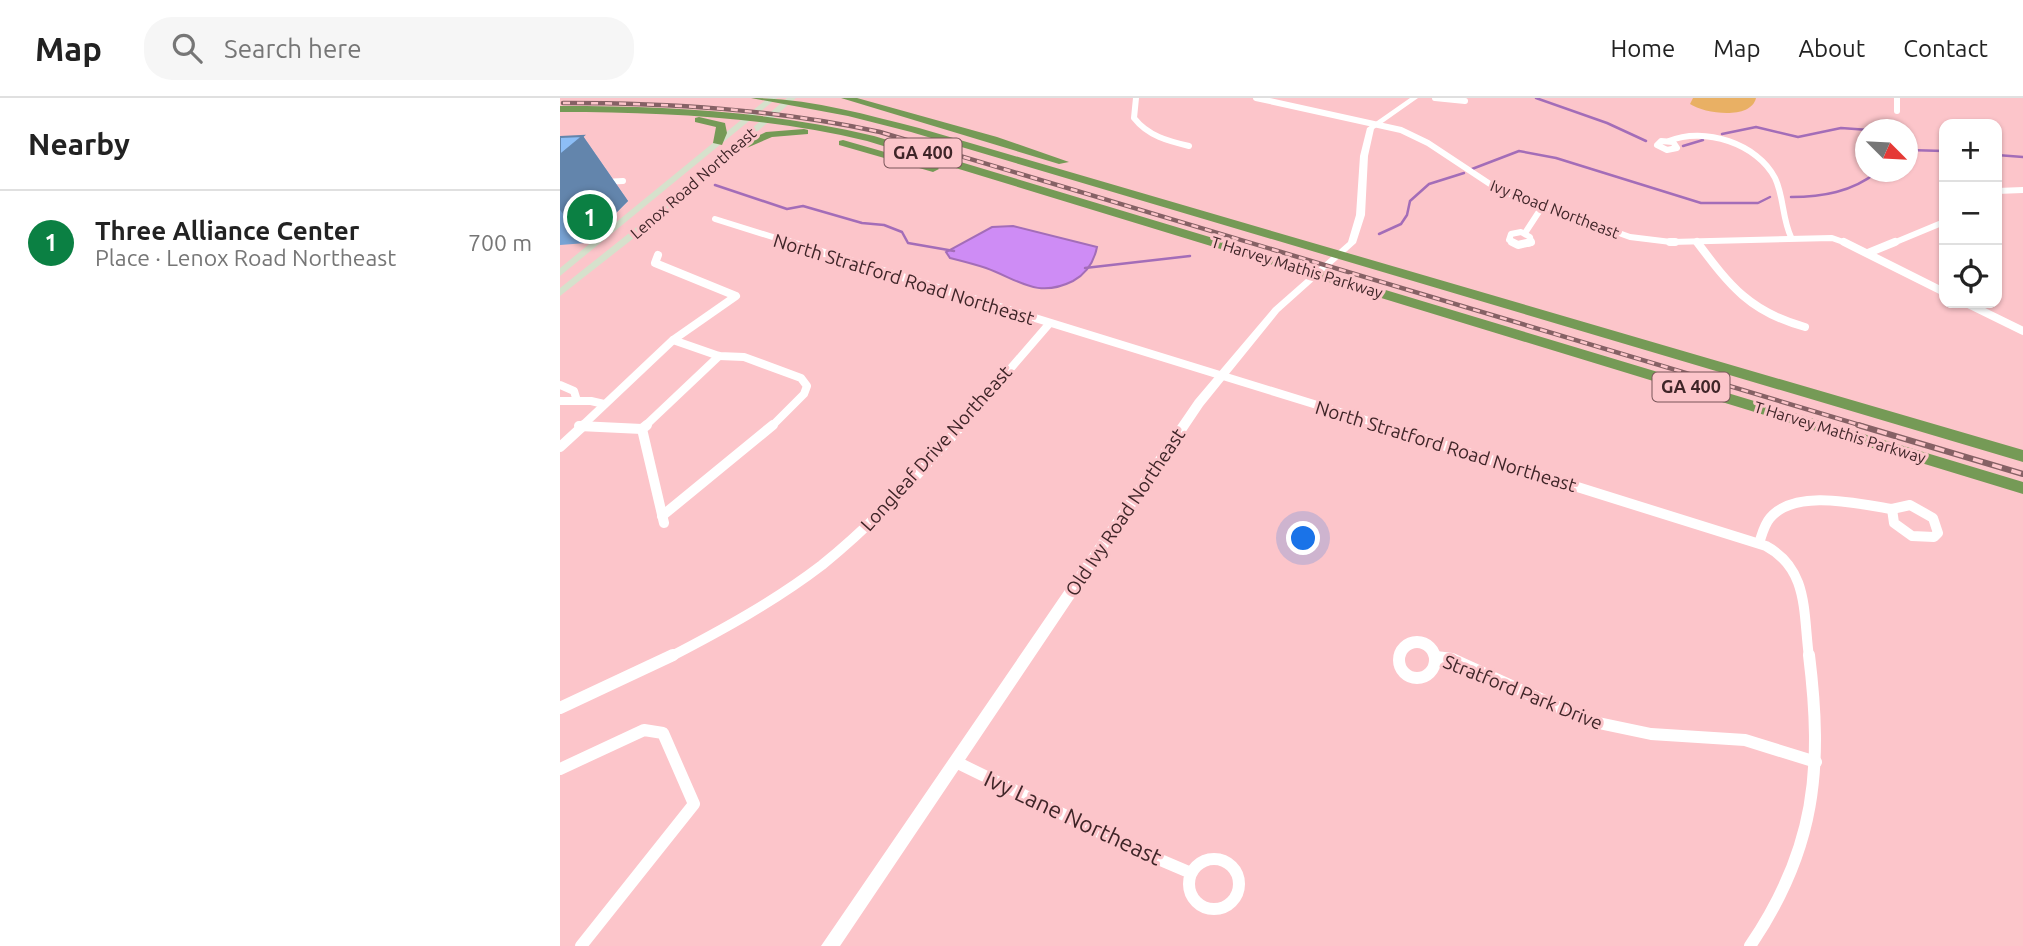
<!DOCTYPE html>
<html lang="en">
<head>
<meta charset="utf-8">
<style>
	:root { --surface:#fff; --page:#f6f6f6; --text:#222; --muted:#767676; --line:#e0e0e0; --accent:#0b8043 }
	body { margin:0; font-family:Ubuntu,sans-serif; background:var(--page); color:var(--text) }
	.controls { position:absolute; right:21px; top:21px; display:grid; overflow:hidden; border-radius:14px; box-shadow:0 2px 5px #0004 }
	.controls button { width:63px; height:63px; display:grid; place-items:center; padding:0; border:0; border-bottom:2px solid var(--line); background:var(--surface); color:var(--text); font:35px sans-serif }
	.compass { position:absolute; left:1295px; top:21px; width:63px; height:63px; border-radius:50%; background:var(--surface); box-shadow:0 2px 5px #0004; rotate:114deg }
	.you { position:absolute; left:744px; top:441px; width:24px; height:24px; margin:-18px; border:5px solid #fff; border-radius:50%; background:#1a73e8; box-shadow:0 0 0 10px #1a73e833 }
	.badge { display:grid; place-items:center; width:46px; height:46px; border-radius:50%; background:var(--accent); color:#fff; font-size:23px; font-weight:700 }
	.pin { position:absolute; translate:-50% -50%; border:4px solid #fff; box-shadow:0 2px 7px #0006 }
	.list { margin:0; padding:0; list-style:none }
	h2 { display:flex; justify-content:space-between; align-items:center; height:91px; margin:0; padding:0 28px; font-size:30px }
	h2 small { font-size:23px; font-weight:400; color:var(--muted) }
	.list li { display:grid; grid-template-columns:46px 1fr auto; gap:21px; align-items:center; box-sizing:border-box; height:105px; padding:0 28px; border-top:2px solid var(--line) }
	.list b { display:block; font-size:26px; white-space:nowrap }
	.list p { margin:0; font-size:23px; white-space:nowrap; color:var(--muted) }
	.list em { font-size:23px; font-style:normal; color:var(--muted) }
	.icon { flex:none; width:38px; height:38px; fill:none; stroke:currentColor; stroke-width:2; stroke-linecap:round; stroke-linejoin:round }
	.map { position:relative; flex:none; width:1463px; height:848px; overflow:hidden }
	header { display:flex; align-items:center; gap:42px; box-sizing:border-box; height:98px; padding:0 35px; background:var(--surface); border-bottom:2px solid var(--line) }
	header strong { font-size:33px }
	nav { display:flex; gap:38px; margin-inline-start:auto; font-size:24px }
	.search { width:490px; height:63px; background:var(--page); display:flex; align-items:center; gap:18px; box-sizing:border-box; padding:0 24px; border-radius:28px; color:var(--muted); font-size:26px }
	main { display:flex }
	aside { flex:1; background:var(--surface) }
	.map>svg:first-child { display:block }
	.green { fill:#e9b064 }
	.water { fill:#ce8cf5; stroke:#a36db8; stroke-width:2 }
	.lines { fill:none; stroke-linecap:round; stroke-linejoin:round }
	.stream { stroke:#a36db8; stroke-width:2.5 }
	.minor-far3 { stroke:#fff; stroke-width:6 }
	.minor-far2 { stroke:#fff; stroke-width:8 }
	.minor-far1 { stroke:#fff; stroke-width:10 }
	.minor { stroke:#fff; stroke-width:12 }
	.tertiary { fill:#fff; fill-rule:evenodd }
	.secondary { fill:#d6e1cc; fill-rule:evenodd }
	.motorway { fill:#759a56; fill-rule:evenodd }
	.rail-far1-casing { stroke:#866165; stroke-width:4.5 }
	.rail-casing { stroke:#866165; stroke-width:6 }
	.rail-far1 { stroke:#fcc5ca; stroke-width:2.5; stroke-dasharray:7; stroke-linecap:butt }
	.rail { stroke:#fcc5ca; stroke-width:3.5; stroke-dasharray:10; stroke-linecap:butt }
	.wall { fill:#79a3d4 }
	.shaded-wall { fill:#6385ac }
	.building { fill:#8dbef6; stroke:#6385ac; stroke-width:2 }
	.labels { text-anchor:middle; stroke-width:6; stroke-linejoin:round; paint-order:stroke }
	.far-street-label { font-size:16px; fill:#3f2528; stroke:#fcc5ca }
	.shield { fill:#fcc5ca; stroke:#785559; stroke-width:2 }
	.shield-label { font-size:18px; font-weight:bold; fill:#3f2528 }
	.street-label { font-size:19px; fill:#3f2528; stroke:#fcc5ca }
	.near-street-label { font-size:23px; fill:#3f2528; stroke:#fcc5ca }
</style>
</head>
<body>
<header>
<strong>Map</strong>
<div class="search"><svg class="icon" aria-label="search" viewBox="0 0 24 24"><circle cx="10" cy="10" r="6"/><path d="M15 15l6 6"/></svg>Search here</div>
<nav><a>Home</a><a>Map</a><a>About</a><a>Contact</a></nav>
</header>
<main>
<aside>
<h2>Nearby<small></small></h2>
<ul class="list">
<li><span class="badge">1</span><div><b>Three Alliance Center</b><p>Place · Lenox Road Northeast</p></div><em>700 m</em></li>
</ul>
</aside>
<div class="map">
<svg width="1463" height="848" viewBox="0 0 1463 848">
	<rect width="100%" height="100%" fill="#fcc5ca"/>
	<!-- green -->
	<path class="green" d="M1133 0H1196C1191 22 1145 16 1130 6Z"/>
	<!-- water -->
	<path class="water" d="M453 128 537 149C534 164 526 176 513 183 477 201 459 182 426 170 414 166 402 163 390 160L386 154 432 129Z"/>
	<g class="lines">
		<!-- stream -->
		<g class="stream">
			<polyline points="976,0 1047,25 1086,43"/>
			<polyline points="1162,36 1196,29 1238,39 1281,30 1309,32"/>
			<polyline points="1123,48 1143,42"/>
			<polyline points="1348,52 1384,53"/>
			<polyline points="1437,57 1463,59"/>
			<polyline points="912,71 959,53 996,60 1141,105 1198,105 1210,99"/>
			<polyline points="155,87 227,111 243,108 302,125 324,127 342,134 348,145 394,153"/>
			<path d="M1231 99C1262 99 1292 94 1317 74"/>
			<polyline points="819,136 841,126 847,117 850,103 869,86 904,75"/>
			<polyline points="525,170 630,158"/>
		</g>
		<!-- minor-far3 -->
		<g class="minor-far3">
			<path d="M576 0 574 20C588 38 608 43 629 48"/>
			<polyline points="696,0 841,32 868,45 939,92 1070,139 1111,144 1272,140 1289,146"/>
			<polyline points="875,0 905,3"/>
			<polyline points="1337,0 1337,13"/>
			<polygon points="1101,43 1113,44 1117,50 1107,52 1097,47"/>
			<path d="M1109 43C1144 28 1198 46 1215 80 1224 99 1222 120 1231 139"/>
			<polyline points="44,84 63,83"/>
			<polyline points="1437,93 1463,92"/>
			<polyline points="155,121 235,146"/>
			<polyline points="965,135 982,109"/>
			<polyline points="956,146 949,142 951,136 961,134 970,139 971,145 967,146"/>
			<polyline points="1331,146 1384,124"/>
		</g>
		<!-- minor-far2 -->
		<g class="minor-far2">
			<polyline points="229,144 825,328"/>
			<polyline points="952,144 958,147 971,144"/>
			<polyline points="1110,144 1115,144"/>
			<path d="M1137 144C1170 188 1190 214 1245 229"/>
			<polyline points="1284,144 1384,194"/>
			<polyline points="1308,155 1335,144"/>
			<polyline points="1406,205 1463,233"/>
			<polyline points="113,242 159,258 184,259 241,280 247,288 244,296 212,328"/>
			<polyline points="0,287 14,293 17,303"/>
			<polyline points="0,303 31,303 44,306"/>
			<polyline points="19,328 24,328"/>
			<polyline points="22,328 113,242 176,198 95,165 98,157"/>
			<polyline points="85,328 159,258"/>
			<polyline points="401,328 489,226"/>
		</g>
		<!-- minor-far1 -->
		<g class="minor-far1">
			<polyline points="87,327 82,331 104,425"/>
			<path d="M819 327 1206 448C1249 471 1243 515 1249 559"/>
			<polyline points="19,328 82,331"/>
			<polyline points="0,349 24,327"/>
			<polygon points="1350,407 1373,420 1378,435 1374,439 1352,438 1334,425 1332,411"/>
			<polyline points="102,418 213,327"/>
			<path d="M1199 445C1202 437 1204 427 1210 420 1235 390 1299 406 1332 411"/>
			<path d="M110 559C162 532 215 503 262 467 314 425 359 376 402 327"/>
		</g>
		<!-- minor -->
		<g class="minor">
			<circle cx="857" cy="562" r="18"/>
			<polyline points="876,559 892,561 1029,623 1091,636 1185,642 1256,664"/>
			<polyline points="0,610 113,557"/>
			<polyline points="396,664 570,749 631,775"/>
			<polyline points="0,671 84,632 103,635 134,706 21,848"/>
			<circle cx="654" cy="786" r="25"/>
			<path d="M1190 848C1256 751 1263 670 1249 557"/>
		</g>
		<!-- tertiary -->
		<polygon class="tertiary" points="850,0 858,0 814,31 808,58 805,117 796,145 719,214 643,308 280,848 261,848 635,302 713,210 788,144 796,117 800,58 807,30"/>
		<!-- secondary -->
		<g class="secondary">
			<polygon points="208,0 217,0 0,178 0,170"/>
			<polygon points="227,0 236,0 79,136 0,198 0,190 73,132"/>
		</g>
		<!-- motorway -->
		<g class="motorway">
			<path d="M191 0C248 0 304 16 359 30L1463 352V364L351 34 288 18Z"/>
			<polygon points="281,0 297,0 437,39 509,64 499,66"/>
			<path d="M0 8C106 8 210 13 314 38L1463 384V396L307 43C206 19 104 14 0 14Z"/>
			<polygon points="139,19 165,25 167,35 162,47 153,45 156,29 135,24 135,20"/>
			<polygon points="244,31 248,32 248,36 212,39 175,55 166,53 206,34"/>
			<polygon points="283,42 377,69 379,71 373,74 279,47 279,43"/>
		</g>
		<!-- rail-far1 casing -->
		<g class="rail-far1-casing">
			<path id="rail-far1" d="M3 5C110 5 215 11 320 34L1303 328"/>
		</g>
		<!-- rail casing -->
		<g class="rail-casing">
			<polyline id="rail" points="1298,327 1463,376"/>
		</g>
		<!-- rail-far1 -->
		<use href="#rail-far1" class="rail-far1"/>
		<!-- rail -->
		<use href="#rail" class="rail"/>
	</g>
	<!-- wall -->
	<polygon class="wall" points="23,38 68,103 26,145 0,147 0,39"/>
	<!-- shaded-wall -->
	<polygon class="shaded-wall" points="23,38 68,103 26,145 0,112 0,57"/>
	<!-- building -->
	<polygon class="building" points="23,38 0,57 0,39"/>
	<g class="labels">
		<!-- far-street labels -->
		<g class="far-street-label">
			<text transform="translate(133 85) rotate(-41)" y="6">Lenox Road Northeast</text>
			<text transform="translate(995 111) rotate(21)" y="6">Ivy Road Northeast</text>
			<text transform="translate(737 169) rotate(17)" y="6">T Harvey Mathis Parkway</text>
			<text transform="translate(1280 334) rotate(17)" y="6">T Harvey Mathis Parkway</text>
		</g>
		<!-- shield labels -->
		<g class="shield">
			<rect x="324.5" y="40.5" width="77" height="29" rx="5"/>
			<rect x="1092.5" y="274.5" width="77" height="29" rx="5"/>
		</g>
		<g class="shield-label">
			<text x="363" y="61">GA 400</text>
			<text x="1131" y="295">GA 400</text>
		</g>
		<!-- street labels -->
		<g class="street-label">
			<text transform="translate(344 181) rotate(17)" y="7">North Stratford Road Northeast</text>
			<text transform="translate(886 348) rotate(17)" y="7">North Stratford Road Northeast</text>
			<text transform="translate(376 350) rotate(-48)" y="7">Longleaf Drive Northeast</text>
			<text transform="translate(565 414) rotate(-56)" y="7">Old Ivy Road Northeast</text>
			<text transform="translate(963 594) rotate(22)" y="7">Stratford Park Drive</text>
		</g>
		<!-- near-street labels -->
		<g class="near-street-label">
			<text transform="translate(513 720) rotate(25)" y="8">Ivy Lane Northeast</text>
		</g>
	</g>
</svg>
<div class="controls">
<button>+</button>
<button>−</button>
<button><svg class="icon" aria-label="locate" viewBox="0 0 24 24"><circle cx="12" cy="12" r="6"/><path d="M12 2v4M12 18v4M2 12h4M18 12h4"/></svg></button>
</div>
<svg class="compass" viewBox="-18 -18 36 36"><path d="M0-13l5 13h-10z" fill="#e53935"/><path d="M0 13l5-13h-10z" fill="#767676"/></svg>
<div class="you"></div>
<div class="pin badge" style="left:30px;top:119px">1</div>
</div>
</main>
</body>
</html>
